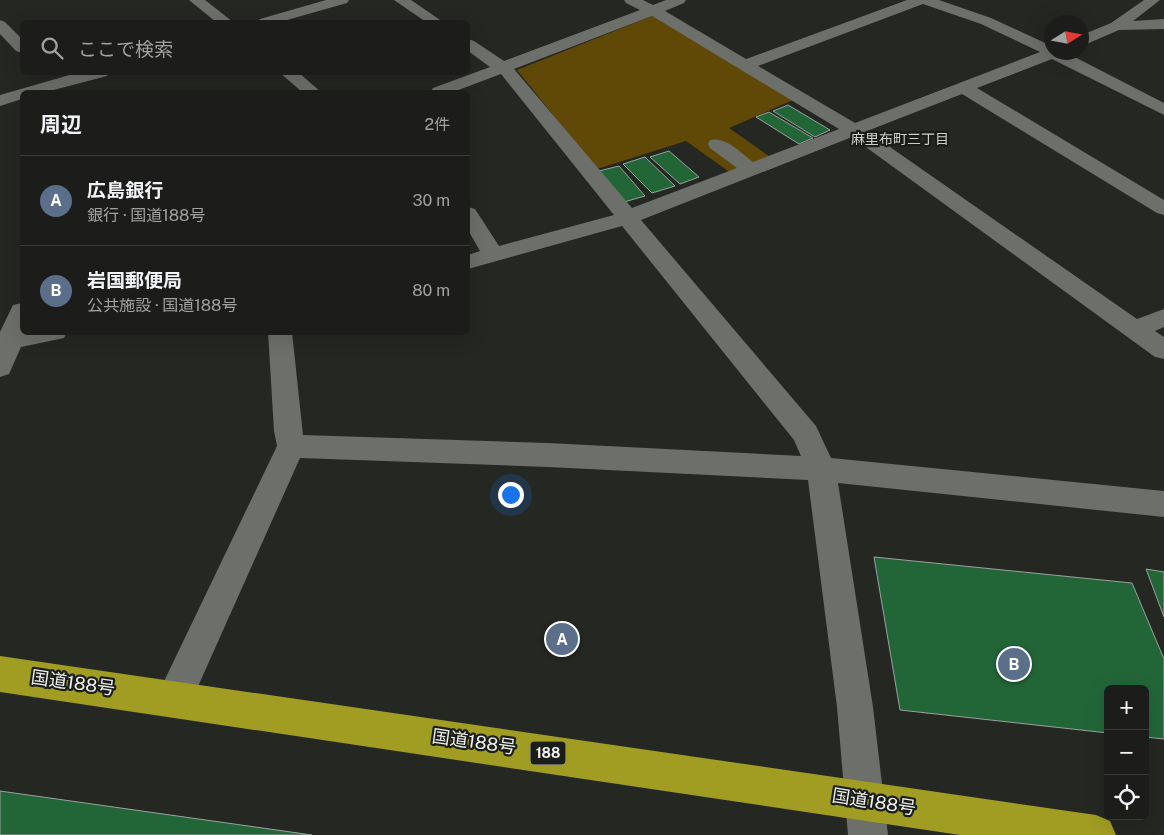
<!DOCTYPE html>
<html lang="ja">
<head>
<meta charset="utf-8">
<style>
	:root { --surface:#1c1d1a; --page:#292a27; --text:#f1f3f6; --muted:#a0a2a2; --line:#3a3b39; --accent:#ea580c }
	body { margin:0; font-family:"Public Sans","Noto Sans JP",sans-serif; background:var(--page); color:var(--text) }
	.controls { position:absolute; right:15px; bottom:15px; display:grid; overflow:hidden; border-radius:8px; box-shadow:0 5px 20px #0002 }
	.controls button { width:45px; height:45px; display:grid; place-items:center; padding:0; border:0; border-bottom:1px solid var(--line); background:var(--surface); color:var(--text); font:25px sans-serif }
	.compass { position:absolute; left:1044px; top:15px; width:45px; height:45px; border-radius:50%; background:var(--surface); box-shadow:0 5px 20px #0002; rotate:79deg }
	.you { position:absolute; left:510px; top:494px; width:18px; height:18px; margin:-12px; border:4px solid #fff; border-radius:50%; background:#1a73e8; box-shadow:0 0 0 8px #1a73e833 }
	.badge { display:grid; place-items:center; width:32px; height:32px; border-radius:50%; background:var(--accent); color:#fff; font-size:16px; font-weight:700 }
	.pin { position:absolute; translate:-50% -50%; border:2px solid #fff; box-shadow:0 1px 5px #0006 }
	.list { margin:0; padding:0; list-style:none }
	h2 { display:flex; justify-content:space-between; align-items:center; height:65px; margin:0; padding:0 20px; font-size:21px }
	h2 small { font-size:16px; font-weight:400; color:var(--muted) }
	.list li { display:grid; grid-template-columns:32px 1fr auto; gap:15px; align-items:center; box-sizing:border-box; height:90px; padding:0 20px; border-top:1px solid var(--line) }
	.list b { display:block; font-size:19px; white-space:nowrap }
	.list p { margin:0; font-size:16px; white-space:nowrap; color:var(--muted) }
	.list em { font-size:16px; font-style:normal; color:var(--muted) }
	.icon { flex:none; width:28px; height:28px; fill:none; stroke:currentColor; stroke-width:2; stroke-linecap:round; stroke-linejoin:round }
	.map { position:relative; flex:none; width:1164px; height:835px; overflow:hidden }
	.search { position:absolute; background:var(--surface); box-shadow:0 5px 20px #0002; left:20px; top:20px; width:450px; height:55px; display:flex; align-items:center; gap:12px; box-sizing:border-box; padding:0 18px; border-radius:8px; color:var(--muted); font-size:19px }
	.panel { position:absolute; background:var(--surface); box-shadow:0 5px 20px #0002; left:20px; top:90px; width:450px; height:245px; border-radius:8px }
	.map>svg:first-child { display:block }
	.green { fill:#604807 }
	.building { fill:#226638; stroke:#9ca19d }
	.lines { fill:none; stroke-linecap:round; stroke-linejoin:round }
	.minor { fill:#6c6f6a; fill-rule:evenodd }
	.highway { fill:#a19c22; fill-rule:evenodd }
	.labels { text-anchor:middle; stroke-width:4.5; stroke-linejoin:round; paint-order:stroke }
	.far-neighbourhood-label { font-size:14px; fill:#cdcfca; stroke:#1b1d19 }
	.shield { fill:#1b1d19; stroke:#b0b1ae; stroke-width:1 }
	.shield-label { font-size:14px; font-weight:bold; fill:#f0f1ee }
	.near-street-label { font-size:18px; fill:#f0f1ee; stroke:#1b1d19 }
</style>
</head>
<body>
<div class="map">
<svg width="1164" height="835" viewBox="0 0 1164 835">
	<rect width="100%" height="100%" fill="#252723"/>
	<!-- green -->
	<polygon class="green" points="652,16 793,100 729,128 776,161 735,176 686,141 597,169 517,70"/>
	<!-- building -->
	<g class="building">
		<polygon points="788,105 830,130 815,137 773,111"/>
		<polygon points="769,112 813,138 799,144 756,117"/>
		<polygon points="669,151 699,177 680,184 650,157"/>
		<polygon points="645,157 675,186 652,193 623,164"/>
		<polygon points="619,166 645,196 624,202 599,171"/>
		<polygon points="874,557 1132,583 1164,659 1164,739 1145,737 1145,689 1108,689 1108,733 900,710"/>
		<polygon points="1146,569 1164,572 1164,617"/>
		<polygon points="0,791 312,835 0,835"/>
	</g>
	<g class="lines">
		<!-- minor -->
		<g class="minor">
			<polygon points="189,0 205,0 233,22 216,22"/>
			<polygon points="326,0 349,0 347,3 280,22 257,22 260,19"/>
			<polygon points="394,0 411,0 443,22 426,22"/>
			<path d="M624 0H643L653 5 666 0H686L684 3 665 11 746 59 907 0H939L991 18 1052 46V52H1065L1164 103V115L1052 59 977 88 1164 200V215L1157 213 962 94 867 131 1137 319 1164 309V327L1155 331 1164 337V359L1155 357 852 137 641 220 816 426 831 458 1164 491V517L838 483 873 707 888 835H848L837 707 808 480 548 467 300 458 187 711 174 716 161 711 156 698 277 446 274 431 268 332H292L303 435 548 443 801 456 794 440 622 226 468 269V255L480 251 468 230V207L475 209 499 246 614 215 501 74 453 92H430L433 88 490 67 468 51V39L474 41 504 61 640 10 626 3ZM923 4 981 24 1040 52 855 123 758 66ZM652 16 839 129 753 162C741 153 726 136 710 140L708 144 710 148 737 168 632 208 514 69Z"/>
			<polygon points="1144,0 1160,0 1133,21 1164,19 1164,29 1119,30 1082,46 1082,35 1111,23"/>
			<polygon points="0,20 5,22 22,39 22,53 16,51 0,34"/>
			<polygon points="80,72 109,72 107,76 46,92 22,92 22,99 0,106 0,95"/>
			<polygon points="279,72 298,72 321,92 302,92"/>
			<polygon points="22,303 22,332 67,332 64,338 21,347 9,374 0,377 0,332 13,305"/>
		</g>
		<!-- highway -->
		<polygon class="highway" points="0,656 1096,815 1110,821 1116,835 960,835 0,692"/>
	</g>
	<g class="labels">
		<!-- far-neighbourhood labels -->
		<g class="far-neighbourhood-label">
			<text x="900" y="144">麻里布町三丁目</text>
		</g>
		<!-- shield labels -->
		<rect class="shield" x="530.5" y="741.5" width="35" height="23" rx="4"/>
		<g class="shield-label">
			<text x="548" y="758">188</text>
		</g>
		<!-- near-street labels -->
		<g class="near-street-label">
			<text transform="translate(73 683) rotate(8)" y="6">国道188号</text>
			<text transform="translate(474 742) rotate(8)" y="6">国道188号</text>
			<text transform="translate(874 802) rotate(9)" y="6">国道188号</text>
		</g>
	</g>
</svg>
<div class="controls">
<button>+</button>
<button>−</button>
<button><svg class="icon" aria-label="locate" viewBox="0 0 24 24"><circle cx="12" cy="12" r="6"/><path d="M12 2v4M12 18v4M2 12h4M18 12h4"/></svg></button>
</div>
<svg class="compass" viewBox="-18 -18 36 36"><path d="M0-13l5 13h-10z" fill="#e53935"/><path d="M0 13l5-13h-10z" fill="#a0a2a2"/></svg>
<div class="you"></div>
<div class="pin badge" style="left:562px;top:639px;background:#5c6f8a">A</div>
<div class="pin badge" style="left:1014px;top:664px;background:#5c6f8a">B</div>
<div class="search"><svg class="icon" aria-label="search" viewBox="0 0 24 24"><circle cx="10" cy="10" r="6"/><path d="M15 15l6 6"/></svg>ここで検索</div>
<section class="panel">
<h2>周辺<small>2件</small></h2>
<ul class="list">
<li><span class="badge" style="background:#5c6f8a">A</span><div><b>広島銀行</b><p>銀行 · 国道188号</p></div><em>30 m</em></li>
<li><span class="badge" style="background:#5c6f8a">B</span><div><b>岩国郵便局</b><p>公共施設 · 国道188号</p></div><em>80 m</em></li>
</ul>
</section>
</div>
</body>
</html>
